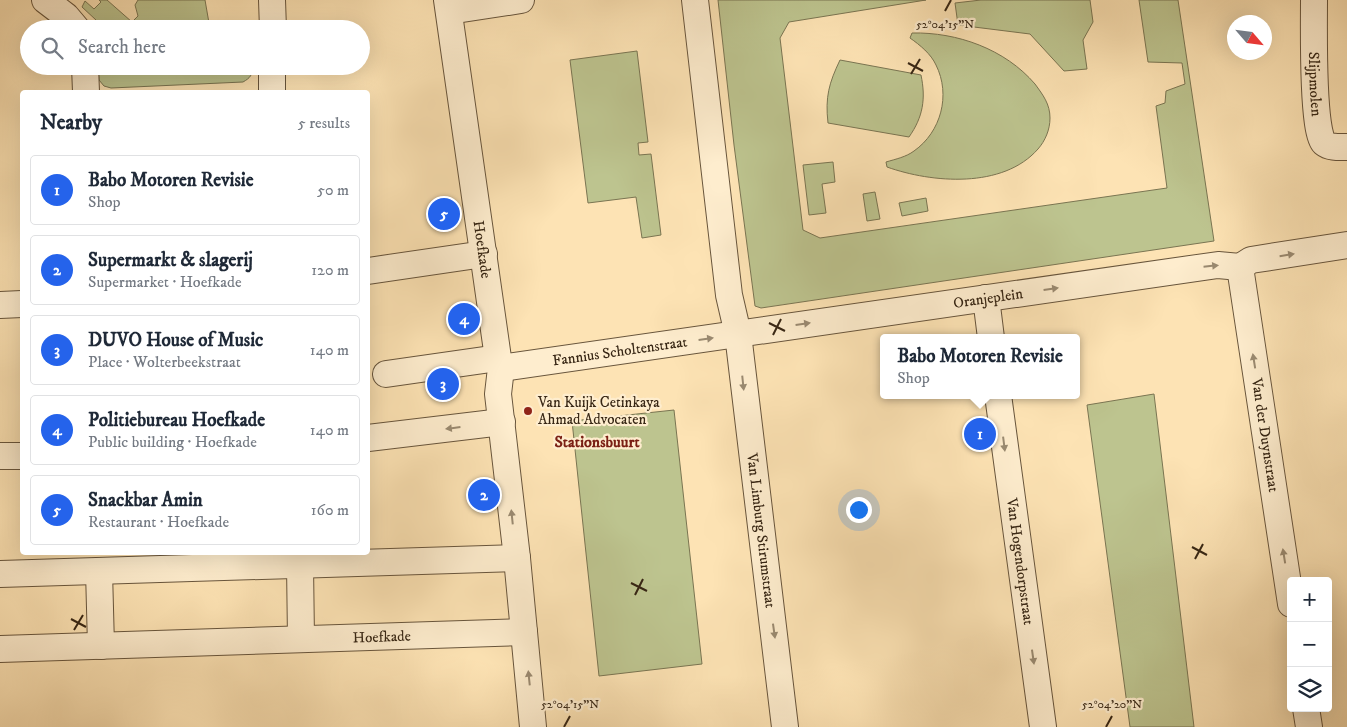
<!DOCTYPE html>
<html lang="en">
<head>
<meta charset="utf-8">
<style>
	:root { --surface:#fff; --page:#f6f6f7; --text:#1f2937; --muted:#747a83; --line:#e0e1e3; --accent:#2563eb }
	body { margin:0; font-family:"IM FELL DW Pica",serif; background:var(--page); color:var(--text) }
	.controls { position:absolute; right:15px; bottom:15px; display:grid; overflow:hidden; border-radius:5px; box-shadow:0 5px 20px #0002 }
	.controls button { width:45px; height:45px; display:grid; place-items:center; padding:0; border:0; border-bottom:1px solid var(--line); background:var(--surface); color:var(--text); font:25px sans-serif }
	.compass { position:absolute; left:1227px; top:15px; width:45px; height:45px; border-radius:50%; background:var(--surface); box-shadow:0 5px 20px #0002; rotate:118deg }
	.you { position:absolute; left:858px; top:509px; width:18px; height:18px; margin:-12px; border:4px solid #fff; border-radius:50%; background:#1a73e8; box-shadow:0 0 0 8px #1a73e833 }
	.badge { display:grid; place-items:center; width:32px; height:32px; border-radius:50%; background:var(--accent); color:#fff; font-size:16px; font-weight:700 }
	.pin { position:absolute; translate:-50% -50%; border:2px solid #fff; box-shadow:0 1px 5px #0006 }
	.popup { position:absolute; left:880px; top:334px; width:200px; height:65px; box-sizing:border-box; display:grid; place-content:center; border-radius:5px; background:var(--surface); filter:drop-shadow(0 1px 4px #0005); font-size:16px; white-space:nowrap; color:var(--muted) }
	.popup b { font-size:19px; color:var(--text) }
	.popup::after { content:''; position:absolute; left:50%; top:100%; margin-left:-10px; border:10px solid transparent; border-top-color:var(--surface) }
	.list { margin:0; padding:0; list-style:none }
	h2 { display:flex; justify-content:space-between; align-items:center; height:65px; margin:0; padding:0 20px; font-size:21px }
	h2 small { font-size:16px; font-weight:400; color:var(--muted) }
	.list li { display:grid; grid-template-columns:32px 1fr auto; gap:15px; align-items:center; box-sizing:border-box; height:70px; margin:0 10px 10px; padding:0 10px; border:1px solid var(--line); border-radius:5px }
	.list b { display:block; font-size:19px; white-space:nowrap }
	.list p { margin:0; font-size:16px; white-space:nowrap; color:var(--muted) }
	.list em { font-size:16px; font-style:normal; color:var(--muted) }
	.icon { flex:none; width:28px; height:28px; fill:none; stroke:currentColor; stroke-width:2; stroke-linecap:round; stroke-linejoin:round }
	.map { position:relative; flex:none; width:1347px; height:727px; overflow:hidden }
	.search { position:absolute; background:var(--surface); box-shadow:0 5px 20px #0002; left:20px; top:20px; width:350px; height:55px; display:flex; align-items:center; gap:12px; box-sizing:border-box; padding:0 18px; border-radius:28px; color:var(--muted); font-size:19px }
	.panel { position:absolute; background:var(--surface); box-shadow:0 5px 20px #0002; left:20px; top:90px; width:350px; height:465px; border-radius:5px }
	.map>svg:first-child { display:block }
	.green { fill:#bdc48f; stroke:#7a7552 }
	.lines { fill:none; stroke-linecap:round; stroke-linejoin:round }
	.minor-casing { stroke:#68553c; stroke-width:28 }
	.minor { stroke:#feedce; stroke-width:26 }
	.oneway { fill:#9a8a71 }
	.ticks { fill:none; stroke:#372614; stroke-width:2 }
	.poi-dot { fill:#8f2418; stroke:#feedce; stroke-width:2 }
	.labels { text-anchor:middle; stroke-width:4.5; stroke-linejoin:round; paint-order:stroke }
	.street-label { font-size:15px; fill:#372614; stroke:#feedce }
	.poi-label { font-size:15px; fill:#372614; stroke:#feedce; text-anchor:start }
	.neighbourhood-label { font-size:16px; font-weight:bold; fill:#7a1f14; stroke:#feedce }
	.ticks-label { font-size:12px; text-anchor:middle; fill:#372614; stroke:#feedce; stroke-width:4.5; stroke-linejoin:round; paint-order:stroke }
</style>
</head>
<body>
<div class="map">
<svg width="1347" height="727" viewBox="0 0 1347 727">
	<rect width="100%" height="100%" fill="#fde3b4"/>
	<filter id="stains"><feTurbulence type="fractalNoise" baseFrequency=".004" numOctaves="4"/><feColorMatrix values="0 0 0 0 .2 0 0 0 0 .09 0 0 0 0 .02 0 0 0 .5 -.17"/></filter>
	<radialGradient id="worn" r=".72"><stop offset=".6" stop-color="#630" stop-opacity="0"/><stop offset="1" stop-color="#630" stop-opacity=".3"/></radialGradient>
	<!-- green -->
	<g class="green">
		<polygon points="99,0 107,0 132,22 138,16 135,5 138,0 205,0 209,23 207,29 97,29 96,20 82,7 85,1 94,9 101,2"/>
		<polygon points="718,0 926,0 789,22 780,38 803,230 820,238 1167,188 1156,106 1165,103 1166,91 1185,84 1182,63 1148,62 1139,0 1178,0 1214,241 761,308 755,306 734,145"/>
		<polygon points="981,0 1090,0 1093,22 1083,40 1087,69 1064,71 1030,34 958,25 955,3"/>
		<path d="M912 33C957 32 1005 49 1035 84 1043 95 1050 104 1050 118 1050 130 1045 141 1038 149 1003 189 932 183 887 167L886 162C896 159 906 157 914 151 941 132 951 95 936 65 931 54 920 45 910 38Z"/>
		<polygon points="637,51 648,142 638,143 639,155 651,154 661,235 642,238 636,197 588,203 570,60"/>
		<path d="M840 60 921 75C926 99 923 117 909 137L828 123C825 97 829 83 840 60Z"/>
		<path d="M98 66H252C253 75 250 78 243 82L111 88 104 86 99 80Z"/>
		<polygon points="833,162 835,182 822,184 826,213 809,215 803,165"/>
		<polygon points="875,192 880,219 867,221 863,194"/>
		<polygon points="926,198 928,211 902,216 899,203"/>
		<polygon points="1154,394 1194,727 1130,727 1087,405"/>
		<polygon points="674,410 702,664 599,676 572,421"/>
	</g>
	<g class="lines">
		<!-- minor casing -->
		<g class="minor-casing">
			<g id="minor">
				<polyline points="45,0 66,16 77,29"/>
				<polyline points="272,0 273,29"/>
				<path id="s1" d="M447 0 498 358 501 368 498 394 517 558 533 727"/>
				<path id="s2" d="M695 0 729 295 738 334 785 727"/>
				<path id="s3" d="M1314 0C1314 22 1312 132 1324 143 1330 148 1340 147 1347 147"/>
				<polyline points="449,11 521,0"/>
				<polyline points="85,66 86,92"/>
				<polyline points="272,92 272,66"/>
				<path id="s4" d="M1240 267 1291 604"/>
				<polyline points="1240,267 1251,260 1347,245"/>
				<polyline points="368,271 484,254"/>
				<polyline points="986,298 991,338"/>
				<polyline points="0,305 22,304"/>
				<path id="s5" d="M501 368 1218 265 1240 267"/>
				<polyline points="386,374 498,358"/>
				<path id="s6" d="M998 395 1043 727"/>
				<polyline points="368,438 502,422"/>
				<polyline points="0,456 22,456"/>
				<polyline points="300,565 301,639"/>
				<polyline points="99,571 101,646"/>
				<polyline points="0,574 517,558"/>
				<path id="s7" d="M0 649 524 632"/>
				<polyline points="1306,708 1309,727"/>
			</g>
		</g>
		<!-- minor -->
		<use href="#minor" class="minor"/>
	</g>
	<!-- one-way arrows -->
	<defs><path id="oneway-solid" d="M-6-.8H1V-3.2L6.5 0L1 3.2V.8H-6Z" transform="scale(1.25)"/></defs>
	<g class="oneway">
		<use href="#oneway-solid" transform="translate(1287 255) rotate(-9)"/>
		<use href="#oneway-solid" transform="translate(1211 266) rotate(-6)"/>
		<use href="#oneway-solid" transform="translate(1051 289) rotate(-8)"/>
		<use href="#oneway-solid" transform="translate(803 324) rotate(-8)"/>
		<use href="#oneway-solid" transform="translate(706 339) rotate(-8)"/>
		<use href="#oneway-solid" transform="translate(1254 361) rotate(-99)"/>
		<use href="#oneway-solid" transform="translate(743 383) rotate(84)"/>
		<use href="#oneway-solid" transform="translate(453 428) rotate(173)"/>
		<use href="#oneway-solid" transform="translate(1004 444) rotate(83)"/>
		<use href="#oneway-solid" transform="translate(512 517) rotate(-96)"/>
		<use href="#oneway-solid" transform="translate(1284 556) rotate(-99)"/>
		<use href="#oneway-solid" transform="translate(774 631) rotate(82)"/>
		<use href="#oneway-solid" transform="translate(1033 657) rotate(82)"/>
		<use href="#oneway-solid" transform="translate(529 678) rotate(-96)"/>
	</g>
	<!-- ticks -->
	<path class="ticks" d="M945 11 951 0M908 63 923 71M911 74 920 59M769 323 785 331M773 335 781 319M1192 547 1207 555M1195 559 1203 544M631 583 647 591M635 595 643 579M71 619 86 627M74 630 83 615M564 727 570 716M1106 727 1112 716"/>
	<!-- markers -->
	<circle class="poi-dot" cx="528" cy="411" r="5"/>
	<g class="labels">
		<!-- street labels -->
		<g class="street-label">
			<text dy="5" stroke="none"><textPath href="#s3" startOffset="84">Slijpmolen</textPath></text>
			<text dy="5" stroke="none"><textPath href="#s1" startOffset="252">Hoefkade</textPath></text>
			<text dy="5" stroke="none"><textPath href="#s5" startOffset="492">Oranjeplein</textPath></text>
			<text dy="5" stroke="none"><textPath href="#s5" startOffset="120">Fannius Scholtenstraat</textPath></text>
			<text dy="5" stroke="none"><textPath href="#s4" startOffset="170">Van der Duynstraat</textPath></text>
			<text dy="5" stroke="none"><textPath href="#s2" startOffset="535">Van Limburg Stirumstraat</textPath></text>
			<text dy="5" stroke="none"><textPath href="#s6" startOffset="168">Van Hogendorpstraat</textPath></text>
			<text dy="5" stroke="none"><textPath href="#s7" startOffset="382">Hoefkade</textPath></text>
		</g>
		<!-- poi labels -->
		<g class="poi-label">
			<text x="538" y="407">Van Kuijk Cetinkaya<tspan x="538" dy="17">Ahmad Advocaten</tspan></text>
		</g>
		<!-- neighbourhood labels -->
		<g class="neighbourhood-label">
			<text x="597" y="447">Stationsbuurt</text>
		</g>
	</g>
	<g class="ticks-label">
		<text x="945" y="28">52°04'15"N</text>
		<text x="570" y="708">52°04'15"N</text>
		<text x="1112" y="708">52°04'20"N</text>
	</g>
	<rect width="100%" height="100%" filter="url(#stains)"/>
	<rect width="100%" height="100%" fill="url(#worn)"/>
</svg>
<div class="controls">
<button>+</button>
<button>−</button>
<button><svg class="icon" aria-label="layers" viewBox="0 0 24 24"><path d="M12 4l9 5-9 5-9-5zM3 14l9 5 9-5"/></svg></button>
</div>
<svg class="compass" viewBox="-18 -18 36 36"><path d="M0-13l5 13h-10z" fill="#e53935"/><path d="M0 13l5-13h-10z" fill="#747a83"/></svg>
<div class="you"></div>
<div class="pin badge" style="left:980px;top:434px">1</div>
<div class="popup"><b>Babo Motoren Revisie</b>Shop</div>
<div class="pin badge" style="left:484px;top:495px">2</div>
<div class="pin badge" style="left:443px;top:384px">3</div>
<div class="pin badge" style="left:464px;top:319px">4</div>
<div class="pin badge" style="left:444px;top:214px">5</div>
<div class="search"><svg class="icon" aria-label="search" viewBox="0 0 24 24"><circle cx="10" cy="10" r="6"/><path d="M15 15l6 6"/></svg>Search here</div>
<section class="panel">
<h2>Nearby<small>5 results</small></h2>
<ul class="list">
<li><span class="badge">1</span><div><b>Babo Motoren Revisie</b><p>Shop</p></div><em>50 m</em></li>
<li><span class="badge">2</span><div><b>Supermarkt &amp; slagerij</b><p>Supermarket · Hoefkade</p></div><em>120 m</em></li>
<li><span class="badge">3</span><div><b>DUVO House of Music</b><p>Place · Wolterbeekstraat</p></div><em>140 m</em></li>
<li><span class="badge">4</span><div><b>Politiebureau Hoefkade</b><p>Public building · Hoefkade</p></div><em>140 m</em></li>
<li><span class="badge">5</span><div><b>Snackbar Amin</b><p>Restaurant · Hoefkade</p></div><em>160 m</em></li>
</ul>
</section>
</div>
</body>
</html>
